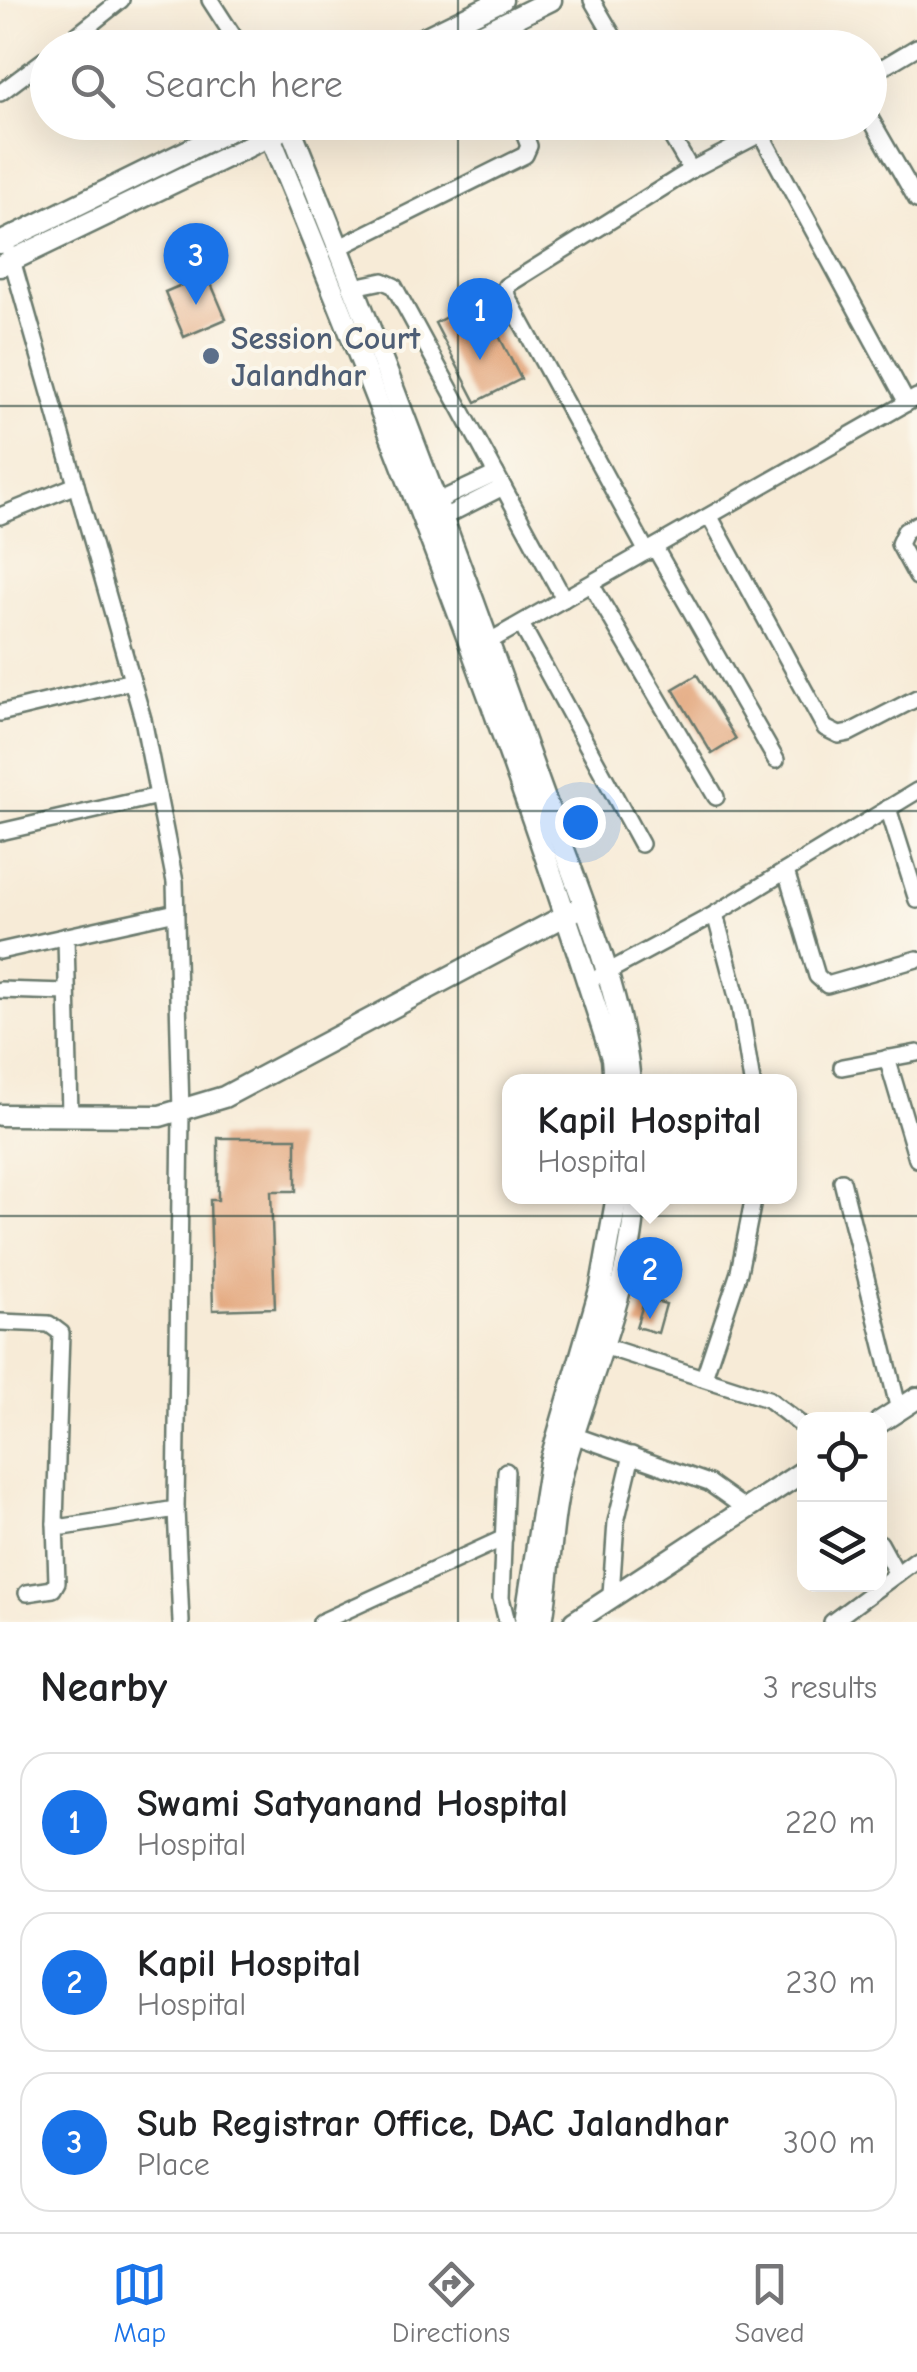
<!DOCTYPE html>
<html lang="en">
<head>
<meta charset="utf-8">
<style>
	:root { --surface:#fff; --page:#f2f2f2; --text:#202124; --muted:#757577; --line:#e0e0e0; --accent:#1a73e8 }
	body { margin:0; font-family:"Comic Neue",sans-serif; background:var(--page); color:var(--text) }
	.controls { position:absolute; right:30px; bottom:30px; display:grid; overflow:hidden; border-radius:20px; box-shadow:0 10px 40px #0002 }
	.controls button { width:90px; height:90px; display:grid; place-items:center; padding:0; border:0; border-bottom:2px solid var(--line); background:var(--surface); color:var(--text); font:50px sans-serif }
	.you { position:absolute; left:580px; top:822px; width:35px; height:35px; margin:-25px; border:8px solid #fff; border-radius:50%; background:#1a73e8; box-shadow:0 0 0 15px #1a73e833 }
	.badge { display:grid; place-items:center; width:65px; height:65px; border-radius:50%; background:var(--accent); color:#fff; font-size:32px; font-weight:700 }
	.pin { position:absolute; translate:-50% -82px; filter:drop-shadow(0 2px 5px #0008) }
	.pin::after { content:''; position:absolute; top:52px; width:35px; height:30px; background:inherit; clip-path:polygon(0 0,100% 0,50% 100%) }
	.popup { position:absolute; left:502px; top:1074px; width:295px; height:130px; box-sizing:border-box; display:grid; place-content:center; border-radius:20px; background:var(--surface); filter:drop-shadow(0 2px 8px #0005); font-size:32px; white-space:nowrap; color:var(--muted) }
	.popup b { font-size:38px; color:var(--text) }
	.popup::after { content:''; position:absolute; left:50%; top:100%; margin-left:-20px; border:20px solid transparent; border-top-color:var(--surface) }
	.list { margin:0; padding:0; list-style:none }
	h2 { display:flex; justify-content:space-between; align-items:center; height:130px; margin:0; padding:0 40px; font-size:42px }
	h2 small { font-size:32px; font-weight:400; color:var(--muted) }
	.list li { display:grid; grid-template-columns:65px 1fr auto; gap:30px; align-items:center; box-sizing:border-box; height:140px; margin:0 20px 20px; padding:0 20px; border:2px solid var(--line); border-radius:30px }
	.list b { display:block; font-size:38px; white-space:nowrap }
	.list p { margin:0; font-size:32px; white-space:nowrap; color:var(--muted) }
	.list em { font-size:32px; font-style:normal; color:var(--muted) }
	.icon { flex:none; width:55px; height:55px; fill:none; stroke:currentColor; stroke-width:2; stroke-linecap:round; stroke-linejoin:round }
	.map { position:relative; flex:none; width:917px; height:1622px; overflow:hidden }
	.search { position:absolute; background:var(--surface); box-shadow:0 10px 40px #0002; left:30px; right:30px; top:30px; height:110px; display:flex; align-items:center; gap:25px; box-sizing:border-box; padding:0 35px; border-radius:55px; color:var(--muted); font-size:38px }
	.sheet { height:610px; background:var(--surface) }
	nav { display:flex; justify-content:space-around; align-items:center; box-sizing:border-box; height:140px; border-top:2px solid var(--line); background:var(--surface); font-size:28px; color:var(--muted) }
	nav a { display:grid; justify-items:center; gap:5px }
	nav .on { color:var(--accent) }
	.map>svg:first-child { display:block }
	.building { fill:#e3a67b }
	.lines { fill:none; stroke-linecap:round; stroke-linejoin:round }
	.minor-casing { stroke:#6b7a6d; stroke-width:20 }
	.tertiary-casing { stroke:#6b7a6d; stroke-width:25 }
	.minor { stroke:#fff; stroke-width:15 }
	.tertiary { stroke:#fff; stroke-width:20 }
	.grid { fill:none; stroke:#1f3d34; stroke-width:2.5; stroke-opacity:0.55 }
	.service-dot { fill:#5c6f8a; stroke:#fbf7ec; stroke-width:4 }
	.labels { text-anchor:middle; stroke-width:8; stroke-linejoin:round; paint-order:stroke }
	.service-label { font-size:32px; font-weight:bold; fill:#4e5e75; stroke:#fbf7ec; text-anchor:start }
</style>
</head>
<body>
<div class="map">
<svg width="917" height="1622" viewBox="0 0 917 1622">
	<rect width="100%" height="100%" fill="#fbf7ec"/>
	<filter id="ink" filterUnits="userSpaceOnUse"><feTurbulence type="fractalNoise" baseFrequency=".01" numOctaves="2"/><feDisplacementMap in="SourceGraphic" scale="20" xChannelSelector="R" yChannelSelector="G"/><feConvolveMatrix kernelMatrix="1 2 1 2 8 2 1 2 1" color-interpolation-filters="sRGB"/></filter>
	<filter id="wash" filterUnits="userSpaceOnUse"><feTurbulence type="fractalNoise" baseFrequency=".0048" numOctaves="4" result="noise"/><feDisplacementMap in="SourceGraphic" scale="40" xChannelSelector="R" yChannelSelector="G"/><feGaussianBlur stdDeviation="2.25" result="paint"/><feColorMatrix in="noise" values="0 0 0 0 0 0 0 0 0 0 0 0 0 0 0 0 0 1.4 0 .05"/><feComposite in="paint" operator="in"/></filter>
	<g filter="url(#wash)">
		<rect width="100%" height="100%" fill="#f7ebd7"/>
		<g id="blocks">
			<!-- building -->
			<g class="building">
				<polygon points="207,274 226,319 184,337 165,292"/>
				<polygon points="480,299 521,379 476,402 435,323"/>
				<polygon points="697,675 736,739 712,754 673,689"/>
				<polygon points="218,1138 296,1138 296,1191 271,1191 275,1308 213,1310 210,1200 218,1200"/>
				<polygon points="645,1298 666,1304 658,1333 636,1327"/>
			</g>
		</g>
	</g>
	<g filter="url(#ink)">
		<use href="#blocks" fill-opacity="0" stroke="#6b7a6d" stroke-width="2.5"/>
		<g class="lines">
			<!-- minor casing -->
			<g class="minor-casing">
				<g id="minor">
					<polyline points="210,0 241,48"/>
					<polyline points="592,0 620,48"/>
					<polyline points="61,48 121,0"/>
					<polyline points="870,75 917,47"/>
					<polyline points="0,93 48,57"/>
					<polyline points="870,118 917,200"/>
					<polyline points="663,122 691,170"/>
					<polyline points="761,134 907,403"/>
					<polyline points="338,248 525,155 529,146 520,122"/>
					<polyline points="10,253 143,719 175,882 181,1112 176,1509 181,1622"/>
					<polyline points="354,287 383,281 394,286 564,599"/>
					<polyline points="438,501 496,474"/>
					<polyline points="0,516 76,485"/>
					<polyline points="444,517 503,487"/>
					<polyline points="710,517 825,728 839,735 849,733 917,698"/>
					<polyline points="917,524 905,531 899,544 917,577"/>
					<polyline points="655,548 776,760"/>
					<polyline points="647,552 507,296 506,286 691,170 783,122"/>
					<polyline points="591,584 716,797"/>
					<polyline points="521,624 641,844"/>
					<polyline points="483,645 917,397"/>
					<polyline points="0,713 132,681"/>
					<polyline points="888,808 917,900"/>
					<polyline points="0,832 158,796"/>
					<polyline points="786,871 817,976 827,985 917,959"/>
					<polyline points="715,914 740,1008 752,1082"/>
					<polyline points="66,936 70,1116"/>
					<polyline points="0,951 176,912"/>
					<polyline points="600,976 715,914 917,791"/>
					<polyline points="0,990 67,992"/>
					<polyline points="887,1058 917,1159"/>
					<polyline points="842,1067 917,1053"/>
					<polyline points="842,1181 899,1410"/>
					<polyline points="0,1322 49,1324 61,1333 55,1523 64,1527 176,1509"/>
					<polyline points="597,1344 768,1399 804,1427"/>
					<polyline points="704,1377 739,1272 754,1196"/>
					<polyline points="573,1435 709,1483 747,1510"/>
					<polyline points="506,1471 501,1598 507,1622"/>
					<polyline points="880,1543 897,1574"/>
					<polyline points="27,1593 53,1589 57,1582 55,1523"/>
					<polyline points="611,1594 616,1522 632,1455"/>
					<polyline points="321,1622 504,1538"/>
					<polyline points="832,1622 917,1559"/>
				</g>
			</g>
			<!-- tertiary casing -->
			<g class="tertiary-casing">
				<g id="tertiary">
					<polyline points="404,48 502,0"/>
					<polyline points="454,48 551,0"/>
					<path d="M264 122C392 429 512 741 612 1058L614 1082"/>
					<path d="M288 122C376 339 459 557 537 777 570 871 621 982 630 1082"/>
					<polyline points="0,243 246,122"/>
					<polyline points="0,266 278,132"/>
					<polyline points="0,1115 160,1116 224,1097 574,911"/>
					<polyline points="880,1422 917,1398"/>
					<polyline points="525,1622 550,1462 601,1286 617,1196"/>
					<path d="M542 1622C551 1569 550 1516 565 1463 588 1380 633 1282 635 1196"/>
					<polyline points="574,1622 804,1471"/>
				</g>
			</g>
			<!-- minor -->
			<use href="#minor" class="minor"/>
			<!-- tertiary -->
			<use href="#tertiary" class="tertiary"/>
		</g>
	</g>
	<!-- grid -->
	<path class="grid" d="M458 0V48M458 122V1622M0 406H917M0 811H917M0 1216H917"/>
	<!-- markers -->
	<circle class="service-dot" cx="211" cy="356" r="10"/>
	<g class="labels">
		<!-- service labels -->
		<g class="service-label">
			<text x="231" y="349">Session Court<tspan x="231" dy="37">Jalandhar</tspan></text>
		</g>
	</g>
</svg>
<div class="controls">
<button><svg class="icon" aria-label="locate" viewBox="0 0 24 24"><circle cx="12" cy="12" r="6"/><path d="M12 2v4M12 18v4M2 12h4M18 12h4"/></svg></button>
<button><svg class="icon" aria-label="layers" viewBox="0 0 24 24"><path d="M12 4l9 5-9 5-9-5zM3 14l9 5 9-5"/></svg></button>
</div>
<div class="you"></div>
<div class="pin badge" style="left:480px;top:360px">1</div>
<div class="pin badge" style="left:650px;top:1319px">2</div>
<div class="popup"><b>Kapil Hospital</b>Hospital</div>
<div class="pin badge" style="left:196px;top:305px">3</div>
<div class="search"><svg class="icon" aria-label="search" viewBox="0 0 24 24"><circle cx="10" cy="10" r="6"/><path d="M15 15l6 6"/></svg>Search here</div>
</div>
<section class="sheet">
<h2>Nearby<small>3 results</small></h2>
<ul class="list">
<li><span class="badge">1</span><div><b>Swami Satyanand Hospital</b><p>Hospital</p></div><em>220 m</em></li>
<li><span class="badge">2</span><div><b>Kapil Hospital</b><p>Hospital</p></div><em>230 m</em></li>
<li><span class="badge">3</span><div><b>Sub Registrar Office, DAC Jalandhar</b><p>Place</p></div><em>300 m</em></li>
</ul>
</section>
<nav>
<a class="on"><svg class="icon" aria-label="map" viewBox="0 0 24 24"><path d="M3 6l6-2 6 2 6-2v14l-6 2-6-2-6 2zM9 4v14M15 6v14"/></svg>Map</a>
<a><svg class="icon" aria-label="directions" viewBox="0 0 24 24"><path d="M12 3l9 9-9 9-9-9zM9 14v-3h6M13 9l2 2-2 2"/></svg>Directions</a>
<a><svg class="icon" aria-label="saved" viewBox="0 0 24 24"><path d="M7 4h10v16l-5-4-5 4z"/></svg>Saved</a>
</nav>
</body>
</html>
